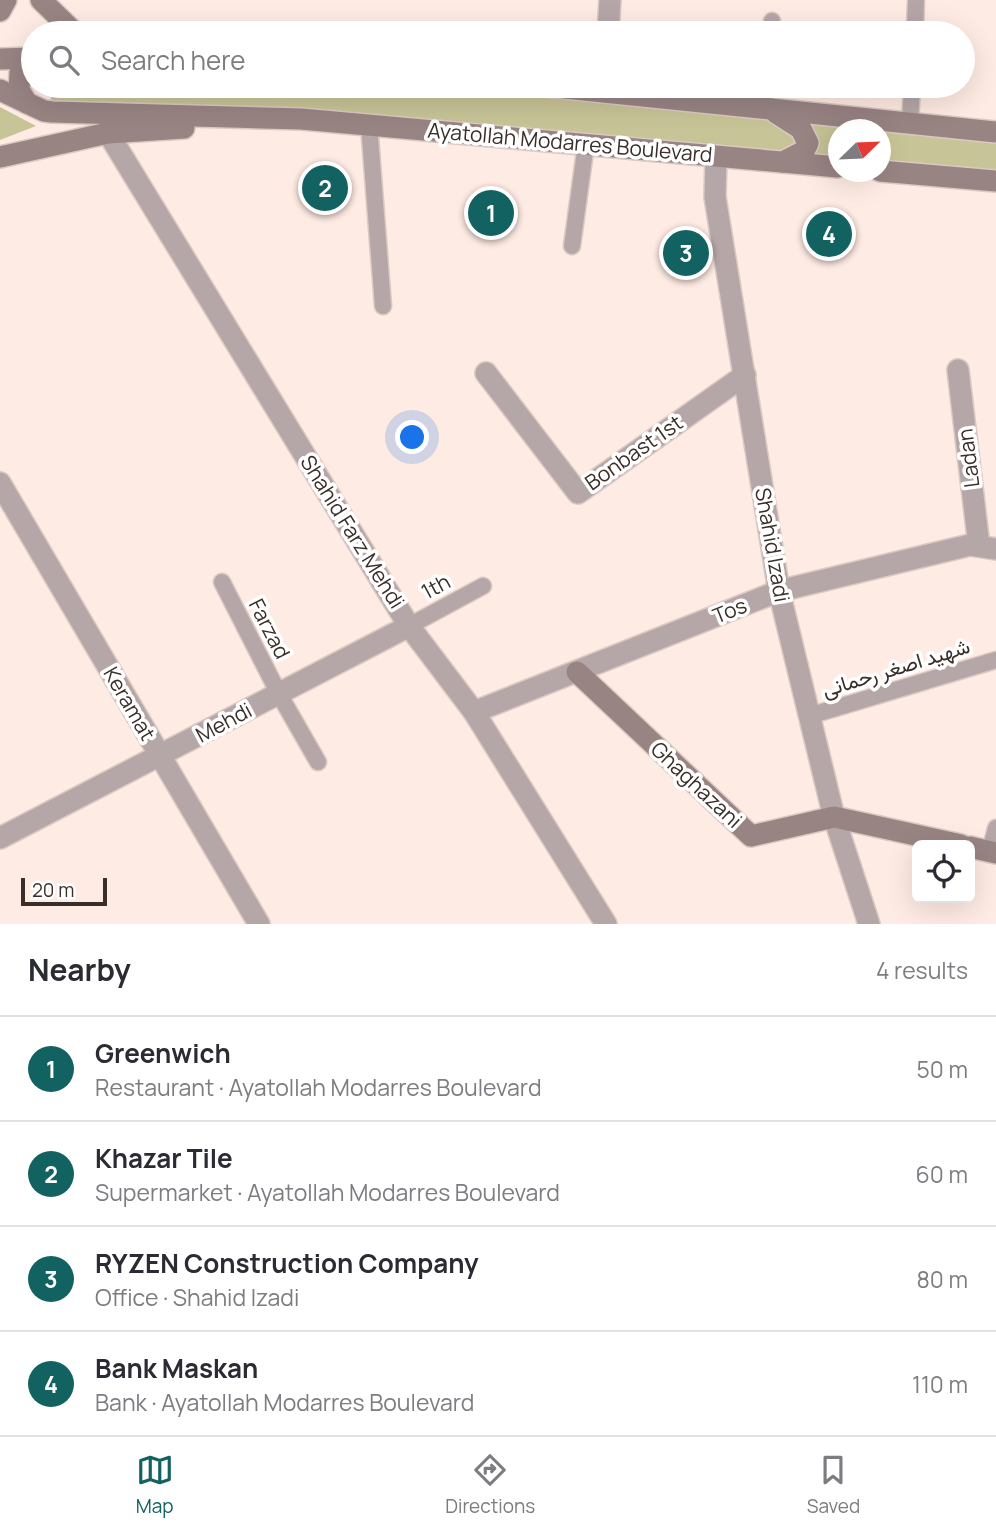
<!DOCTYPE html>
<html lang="en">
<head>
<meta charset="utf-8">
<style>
	:root { --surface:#fff; --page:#f7f7f7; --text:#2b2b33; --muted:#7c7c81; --line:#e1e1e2; --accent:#126261 }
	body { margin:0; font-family:Manrope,Vazirmatn,sans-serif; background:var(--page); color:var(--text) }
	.controls { position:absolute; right:21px; bottom:21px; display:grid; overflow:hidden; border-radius:10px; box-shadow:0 7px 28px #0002 }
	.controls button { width:63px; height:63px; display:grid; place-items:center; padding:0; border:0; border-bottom:2px solid var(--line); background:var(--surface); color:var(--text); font:35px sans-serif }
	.compass { position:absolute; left:828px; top:119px; width:63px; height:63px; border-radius:50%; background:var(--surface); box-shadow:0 7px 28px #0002; rotate:67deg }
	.scale { position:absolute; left:21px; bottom:18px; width:86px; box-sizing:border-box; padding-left:7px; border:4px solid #392e29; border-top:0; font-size:19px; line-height:24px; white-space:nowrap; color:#392e29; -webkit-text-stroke:5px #fff; paint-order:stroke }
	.you { position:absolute; left:413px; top:438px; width:24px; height:24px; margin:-18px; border:5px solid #fff; border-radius:50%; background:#1a73e8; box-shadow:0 0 0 10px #1a73e833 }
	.badge { display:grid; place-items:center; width:46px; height:46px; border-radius:50%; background:var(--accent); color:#fff; font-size:23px; font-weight:700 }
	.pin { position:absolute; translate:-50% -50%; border:4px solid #fff; box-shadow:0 2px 7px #0006 }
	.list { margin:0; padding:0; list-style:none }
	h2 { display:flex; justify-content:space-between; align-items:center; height:91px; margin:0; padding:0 28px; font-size:30px }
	h2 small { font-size:23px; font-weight:400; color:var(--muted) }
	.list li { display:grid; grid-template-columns:46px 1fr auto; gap:21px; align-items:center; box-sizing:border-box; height:105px; padding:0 28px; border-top:2px solid var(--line) }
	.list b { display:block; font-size:26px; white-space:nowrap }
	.list p { margin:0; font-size:23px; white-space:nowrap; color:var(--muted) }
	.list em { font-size:23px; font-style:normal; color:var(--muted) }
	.icon { flex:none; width:38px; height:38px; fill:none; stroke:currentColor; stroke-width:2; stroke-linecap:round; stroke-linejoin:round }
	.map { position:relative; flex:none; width:996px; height:924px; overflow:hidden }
	.search { position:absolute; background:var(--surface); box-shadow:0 7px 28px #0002; left:21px; right:21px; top:21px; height:77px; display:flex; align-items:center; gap:18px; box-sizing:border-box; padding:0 24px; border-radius:38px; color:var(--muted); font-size:26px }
	.sheet { height:511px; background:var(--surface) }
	nav { display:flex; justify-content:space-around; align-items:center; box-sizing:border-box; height:98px; border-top:2px solid var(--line); background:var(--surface); font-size:19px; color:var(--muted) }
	nav a { display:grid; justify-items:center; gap:4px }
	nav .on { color:var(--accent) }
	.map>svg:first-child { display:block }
	.grass { fill:#c7c497 }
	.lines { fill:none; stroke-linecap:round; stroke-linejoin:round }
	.lane-casing { stroke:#dbc9c2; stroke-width:19 }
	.street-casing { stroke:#dbc9c2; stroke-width:24 }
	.secondary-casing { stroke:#dbc9c2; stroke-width:24 }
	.lane { stroke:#b5a7a7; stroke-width:16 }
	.street { stroke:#b5a7a7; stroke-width:21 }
	.secondary { stroke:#998484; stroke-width:21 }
	.labels { text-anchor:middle; stroke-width:7; stroke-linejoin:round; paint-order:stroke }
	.street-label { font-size:21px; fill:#392e29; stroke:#fff }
</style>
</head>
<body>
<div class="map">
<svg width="996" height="924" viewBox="0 0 996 924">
	<rect width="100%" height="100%" fill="#feebe3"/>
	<!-- grass -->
	<g class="grass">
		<polygon points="50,86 545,86 996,132 996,181 881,171 880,130 838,130 838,167 52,112"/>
		<polygon points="0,107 36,126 0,140"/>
	</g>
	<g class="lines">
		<!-- lane casing -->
		<g class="lane-casing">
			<g id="lane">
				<polyline points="771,33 772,21"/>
				<polyline points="915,33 916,0"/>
				<polyline points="765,108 767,86"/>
				<polyline points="910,123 912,86"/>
				<polyline points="369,124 383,306"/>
				<polyline points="572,246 586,144"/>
				<polyline points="222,582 279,694 318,762"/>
				<polyline points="409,626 483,586"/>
				<polyline points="809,716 996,660"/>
				<polyline points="990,852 996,828"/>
			</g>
		</g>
		<!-- street casing -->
		<g class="street-casing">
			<g id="street">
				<polyline points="608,33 610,0"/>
				<polyline points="108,133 409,626 474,712 606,924"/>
				<polyline points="716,157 715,197 779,591 834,817 869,924"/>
				<polyline points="958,370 979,546"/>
				<polyline points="486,373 578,493 745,375"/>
				<polyline points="0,483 259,924"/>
				<polyline points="474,712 779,591 970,545 996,549"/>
				<polyline points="0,838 409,626"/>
			</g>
		</g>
		<!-- secondary casing -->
		<g class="secondary-casing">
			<g id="secondary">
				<polyline points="41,0 75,33"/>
				<polyline points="0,11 6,0"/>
				<polyline points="0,59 33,58"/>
				<polyline points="545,86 996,132"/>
				<polyline points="0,90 44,111 52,112 301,119 838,167"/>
				<polyline points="27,103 19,90 20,73 33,64"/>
				<polyline points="776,113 801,129 808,143 804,151 783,162"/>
				<polyline points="0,157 108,133 184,128"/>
				<polyline points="880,171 996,181"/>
				<polyline points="577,672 751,836 834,817 961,845"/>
				<polyline points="970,847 996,853"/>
			</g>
		</g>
		<!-- lane -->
		<use href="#lane" class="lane"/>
		<!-- street -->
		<use href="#street" class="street"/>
		<!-- secondary -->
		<use href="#secondary" class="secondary"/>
	</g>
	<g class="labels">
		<!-- street labels -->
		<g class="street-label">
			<text transform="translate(570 143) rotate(5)" y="7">Ayatollah Modarres Boulevard</text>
			<text transform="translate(634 453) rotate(-35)" y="7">Bonbast 1st</text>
			<text transform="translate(969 458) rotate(-97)" y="7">Ladan</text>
			<text transform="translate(352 532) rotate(58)" y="7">Shahid Farz Mehdi</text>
			<text transform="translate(772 545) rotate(80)" y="7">Shahid Izadi</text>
			<text transform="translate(436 587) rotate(-28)" y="7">1th</text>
			<text transform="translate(730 611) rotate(-22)" y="7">Tos</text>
			<text transform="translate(269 629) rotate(63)" y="7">Farzad</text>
			<text transform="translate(896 668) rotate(-17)" y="7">شهید اصغر رحمانی</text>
			<text transform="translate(129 704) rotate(60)" y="7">Keramat</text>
			<text transform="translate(224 723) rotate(-28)" y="7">Mehdi</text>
			<text transform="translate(696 785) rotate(43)" y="7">Ghaghazani</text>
		</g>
	</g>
</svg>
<div class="controls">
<button><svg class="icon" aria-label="locate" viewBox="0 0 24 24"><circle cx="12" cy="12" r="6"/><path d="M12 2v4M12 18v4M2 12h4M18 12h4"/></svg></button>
</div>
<svg class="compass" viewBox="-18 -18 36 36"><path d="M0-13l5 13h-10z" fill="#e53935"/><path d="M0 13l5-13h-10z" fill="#7c7c81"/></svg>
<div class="scale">20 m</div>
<div class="you"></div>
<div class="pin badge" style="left:491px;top:213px">1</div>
<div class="pin badge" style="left:325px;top:188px">2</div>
<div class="pin badge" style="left:686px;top:253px">3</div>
<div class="pin badge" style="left:829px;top:234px">4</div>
<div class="search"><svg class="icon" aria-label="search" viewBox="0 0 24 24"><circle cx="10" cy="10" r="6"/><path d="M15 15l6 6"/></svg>Search here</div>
</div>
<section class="sheet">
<h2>Nearby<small>4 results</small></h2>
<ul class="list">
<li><span class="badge">1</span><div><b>Greenwich</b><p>Restaurant · Ayatollah Modarres Boulevard</p></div><em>50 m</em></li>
<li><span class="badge">2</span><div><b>Khazar Tile</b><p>Supermarket · Ayatollah Modarres Boulevard</p></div><em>60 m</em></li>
<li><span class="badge">3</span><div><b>RYZEN Construction Company</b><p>Office · Shahid Izadi</p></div><em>80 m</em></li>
<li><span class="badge">4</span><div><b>Bank Maskan</b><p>Bank · Ayatollah Modarres Boulevard</p></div><em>110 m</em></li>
</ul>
</section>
<nav>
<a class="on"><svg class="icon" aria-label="map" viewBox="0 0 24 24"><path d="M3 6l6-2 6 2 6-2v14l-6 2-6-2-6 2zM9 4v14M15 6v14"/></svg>Map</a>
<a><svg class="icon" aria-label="directions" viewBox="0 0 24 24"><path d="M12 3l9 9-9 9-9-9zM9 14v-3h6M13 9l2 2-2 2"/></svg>Directions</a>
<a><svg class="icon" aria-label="saved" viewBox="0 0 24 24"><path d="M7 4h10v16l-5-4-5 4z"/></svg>Saved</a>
</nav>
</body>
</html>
